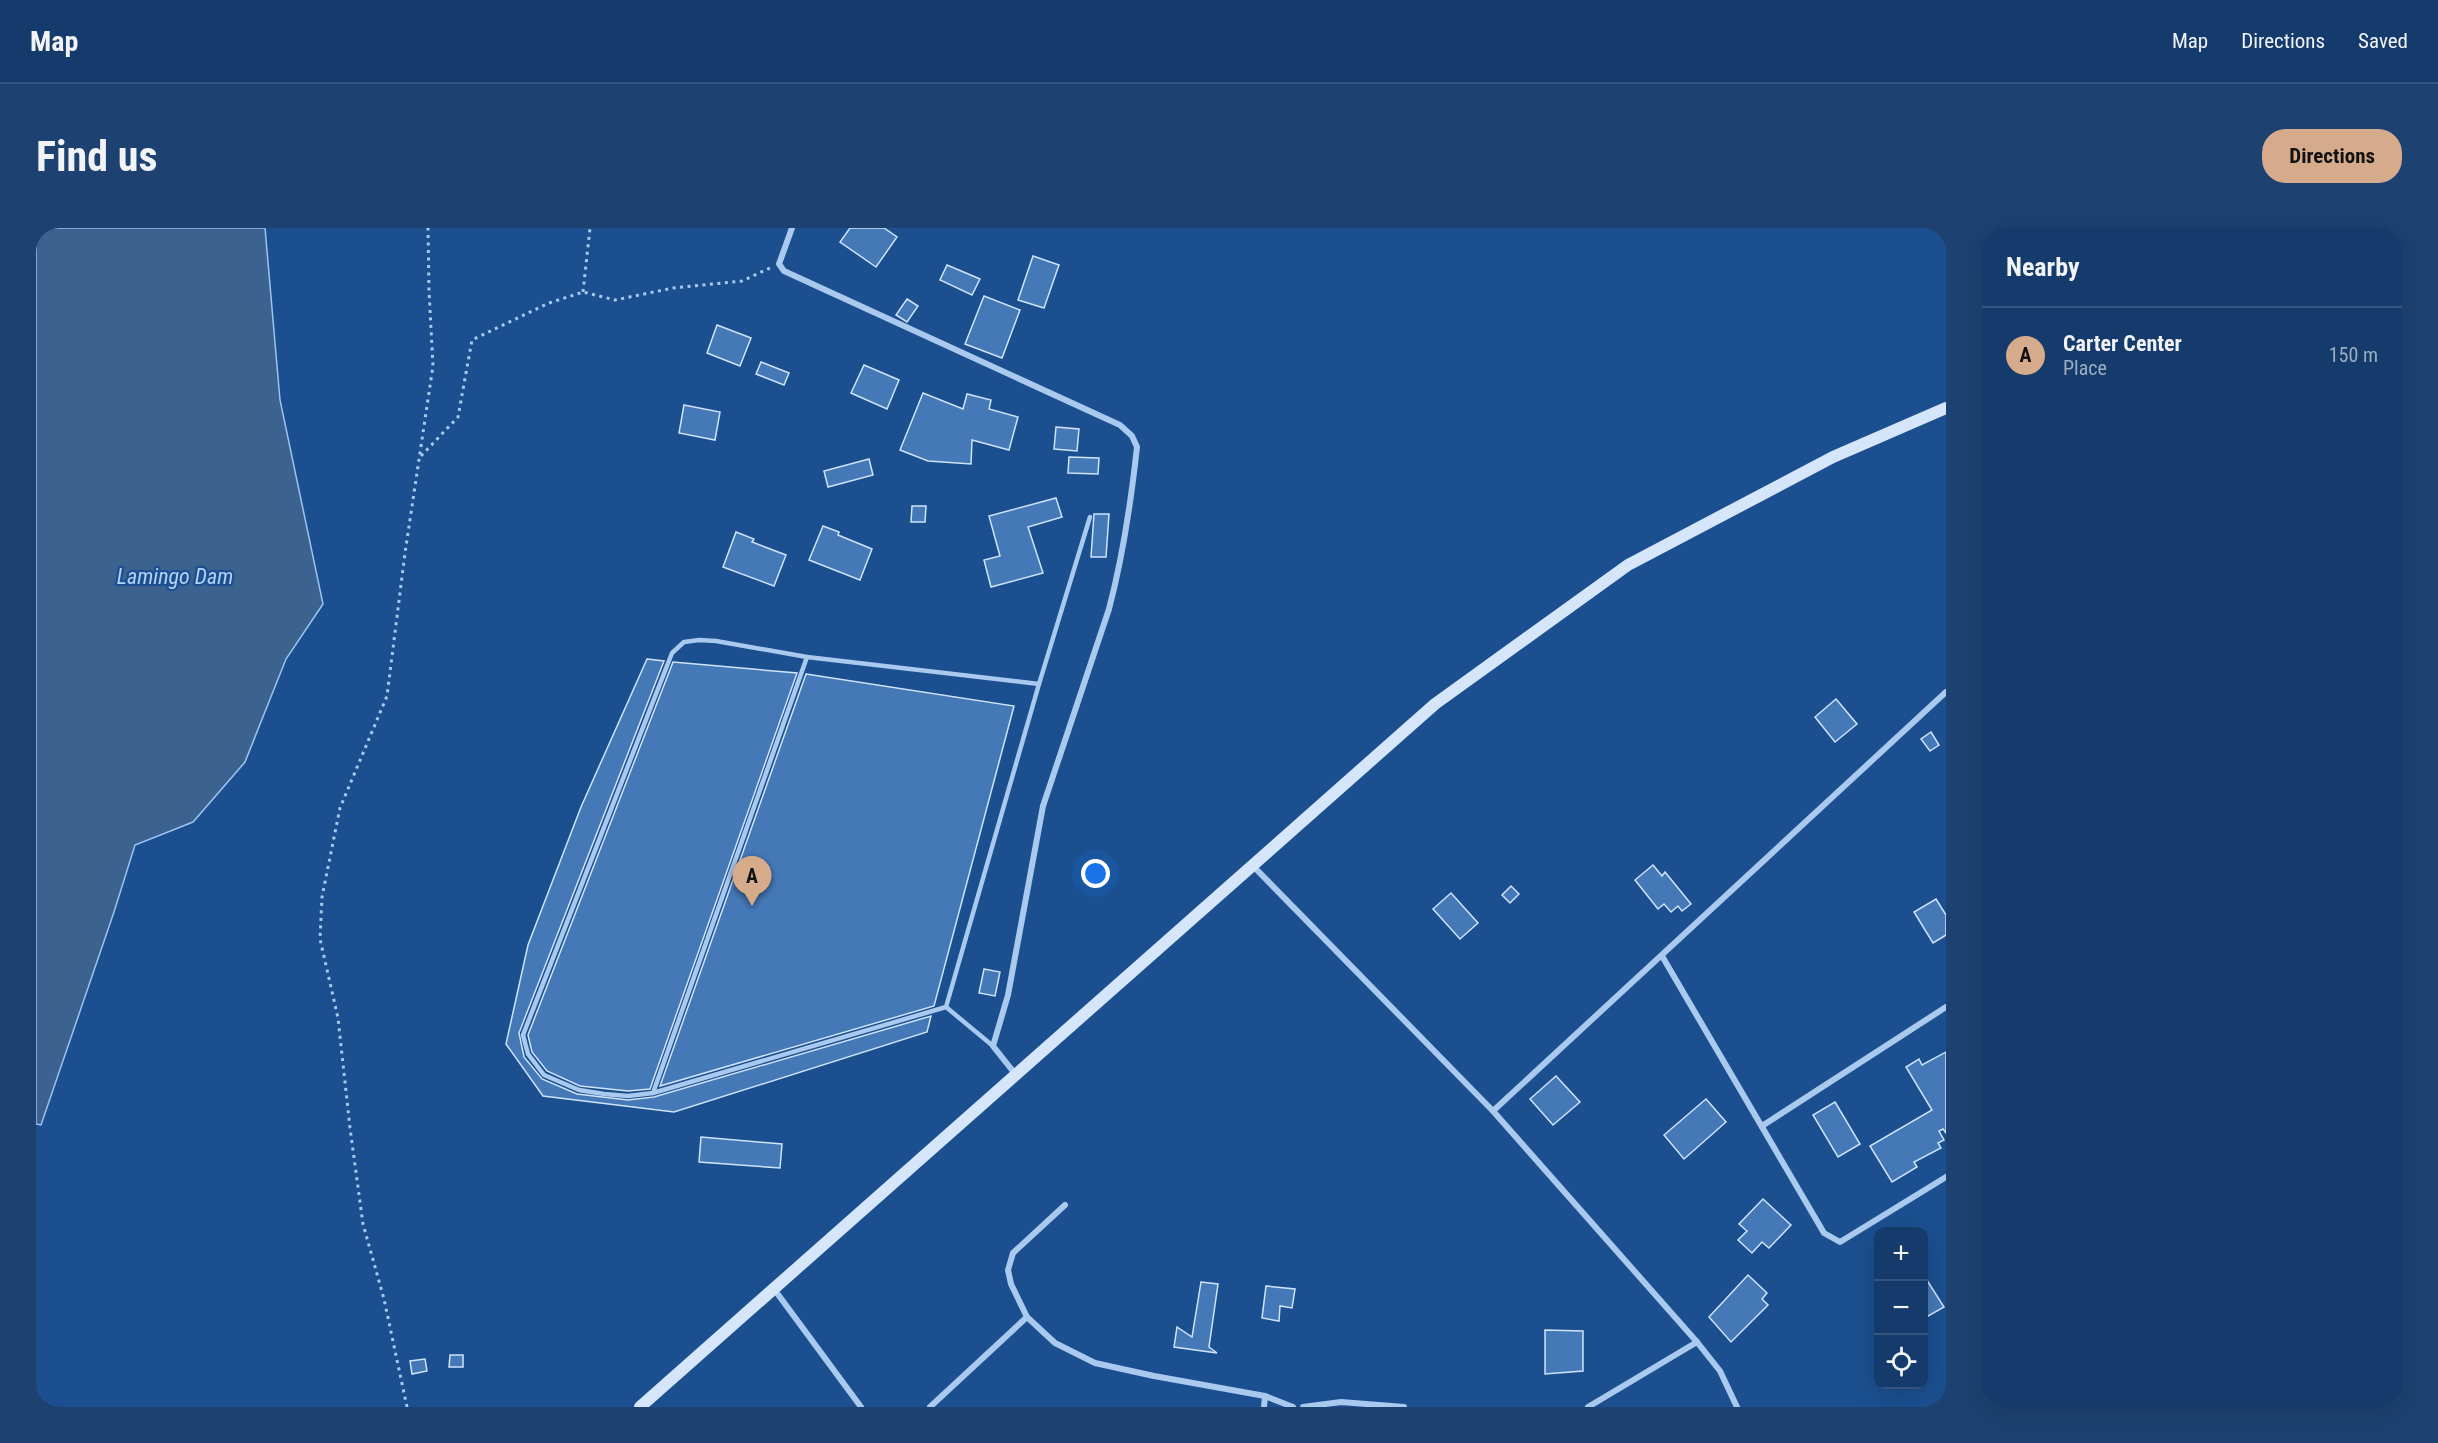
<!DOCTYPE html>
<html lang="en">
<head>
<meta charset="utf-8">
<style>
	:root { --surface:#143b6b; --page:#1d4271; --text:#f1f3f6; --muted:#9dadc1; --line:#33557e; --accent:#d6ab8b }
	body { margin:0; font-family:"Roboto Condensed",sans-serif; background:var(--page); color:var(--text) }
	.controls { position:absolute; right:18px; bottom:18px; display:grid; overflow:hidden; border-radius:12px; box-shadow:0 6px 24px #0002 }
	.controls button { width:54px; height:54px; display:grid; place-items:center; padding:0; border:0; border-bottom:2px solid var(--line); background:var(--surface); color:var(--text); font:30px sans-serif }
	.you { position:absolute; left:1060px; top:646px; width:21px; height:21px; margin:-15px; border:4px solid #fff; border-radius:50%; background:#1a73e8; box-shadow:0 0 0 9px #1a73e833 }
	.badge { display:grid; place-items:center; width:39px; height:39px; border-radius:50%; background:var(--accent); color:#111; font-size:20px; font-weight:700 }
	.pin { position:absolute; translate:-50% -50px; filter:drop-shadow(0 2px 3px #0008) }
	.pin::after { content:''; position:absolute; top:32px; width:21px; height:18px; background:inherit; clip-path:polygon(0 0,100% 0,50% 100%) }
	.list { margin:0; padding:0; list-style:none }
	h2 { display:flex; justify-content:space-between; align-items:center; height:78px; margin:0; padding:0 24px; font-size:26px }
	h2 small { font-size:20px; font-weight:400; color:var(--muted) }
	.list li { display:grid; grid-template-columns:39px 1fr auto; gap:18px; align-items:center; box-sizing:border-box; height:96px; padding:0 24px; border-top:2px solid var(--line) }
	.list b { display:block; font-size:22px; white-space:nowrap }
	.list p { margin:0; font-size:20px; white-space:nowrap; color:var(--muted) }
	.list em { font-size:20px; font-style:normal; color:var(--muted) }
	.icon { flex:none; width:33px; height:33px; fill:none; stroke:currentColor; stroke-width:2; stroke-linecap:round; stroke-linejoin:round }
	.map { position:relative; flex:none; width:1910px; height:1179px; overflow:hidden; border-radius:24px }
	header { display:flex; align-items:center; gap:36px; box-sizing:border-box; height:84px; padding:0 30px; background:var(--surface); border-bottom:2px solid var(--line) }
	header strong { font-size:28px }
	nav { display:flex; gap:33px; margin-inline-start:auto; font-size:21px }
	.intro { display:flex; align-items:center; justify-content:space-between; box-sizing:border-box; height:144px; padding:0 36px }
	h1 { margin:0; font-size:42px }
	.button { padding:15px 27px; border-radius:24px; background:var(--accent); color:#111; font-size:21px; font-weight:700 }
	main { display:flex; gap:36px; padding:0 36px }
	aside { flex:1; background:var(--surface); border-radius:24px; box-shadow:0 6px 24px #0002 }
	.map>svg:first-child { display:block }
	.water { fill:#3c6290; stroke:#9cc4f0; stroke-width:1.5 }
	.building { fill:#4478b7; stroke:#cfe3fa; stroke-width:1.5 }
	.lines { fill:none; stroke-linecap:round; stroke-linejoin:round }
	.path { stroke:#a9c9ee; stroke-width:3; stroke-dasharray:3 4.5; stroke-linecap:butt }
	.service { stroke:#a9c9ee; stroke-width:4.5 }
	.minor { stroke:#a9c9ee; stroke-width:6 }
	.secondary { stroke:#d6e6fa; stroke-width:12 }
	.labels { text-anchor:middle; stroke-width:4.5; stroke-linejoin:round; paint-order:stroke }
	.water-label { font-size:22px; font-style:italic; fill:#b5d3f5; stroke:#1b4f8f }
</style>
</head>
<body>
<header>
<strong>Map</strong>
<nav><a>Map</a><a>Directions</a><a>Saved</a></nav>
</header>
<div class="intro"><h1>Find us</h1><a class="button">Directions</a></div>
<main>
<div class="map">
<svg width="1910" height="1179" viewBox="0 0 1910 1179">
	<rect width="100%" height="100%" fill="#1b4f8f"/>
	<!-- water -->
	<polygon class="water" points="0,0 229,0 244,172 287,376 250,431 209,534 157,594 99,617 78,684 5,897 0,896"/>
	<!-- building -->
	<g class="building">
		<polygon points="814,0 848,0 861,9 840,39 804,14"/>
		<polygon points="997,28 1023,37 1008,80 982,72"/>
		<polygon points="911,37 944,51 936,67 904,52"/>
		<polygon points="948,68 984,82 966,130 929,116"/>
		<polygon points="871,71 882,78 871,94 860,87"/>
		<polygon points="681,97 715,110 704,138 671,125"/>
		<polygon points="725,134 753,145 748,157 720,146"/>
		<polygon points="828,137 863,152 851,181 815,165"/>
		<polygon points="887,165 927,181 931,166 955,172 953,181 982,189 973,222 936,212 935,236 892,233 864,222"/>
		<polygon points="648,177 684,184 679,212 643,205"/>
		<polygon points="1020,199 1043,201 1041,223 1018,221"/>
		<polygon points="1033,229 1063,230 1062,246 1032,245"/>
		<polygon points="833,231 837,247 792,259 788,243"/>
		<polygon points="1020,270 1026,289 992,299 1007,345 955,359 948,332 964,328 953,288"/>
		<polygon points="876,278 890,278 889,294 875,294"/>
		<polygon points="1058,286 1073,286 1070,329 1055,329"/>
		<polygon points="787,298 803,304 802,307 836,321 824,352 773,332"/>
		<polygon points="700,304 718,311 716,314 750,327 738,358 687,339"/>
		<polygon points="611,431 628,433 483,805 488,829 506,851 541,866 592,872 618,869 895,788 891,804 638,884 507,868 470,816 492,717 545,579"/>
		<polygon points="637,434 761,445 614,861 592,863 544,858 511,843 496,824 492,807"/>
		<polygon points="770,446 978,478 898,778 624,858"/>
		<polygon points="1800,471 1821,496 1799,514 1779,489"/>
		<polygon points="1895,504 1903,517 1894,523 1885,511"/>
		<polygon points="1617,637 1626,648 1629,644 1655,676 1646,683 1642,678 1635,684 1628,676 1622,681 1599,652"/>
		<polygon points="1475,658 1483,666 1474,675 1466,667"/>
		<polygon points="1415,665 1442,695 1424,711 1397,681"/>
		<polygon points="1900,671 1910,687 1910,707 1897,715 1878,684"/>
		<polygon points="948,741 964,744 959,768 943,765"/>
		<polygon points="1910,824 1910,905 1907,901 1903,903 1908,912 1902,915 1905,920 1878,934 1881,939 1856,954 1834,918 1896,882 1870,839 1883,831 1886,837"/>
		<polygon points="1520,848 1544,874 1517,897 1494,871"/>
		<polygon points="1670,871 1690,894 1648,931 1628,907"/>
		<polygon points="1799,874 1824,916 1802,929 1777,887"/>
		<polygon points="665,909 746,916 744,940 663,934"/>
		<polygon points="1727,971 1755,997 1733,1020 1726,1014 1716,1025 1702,1012 1711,1003 1703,996"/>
		<polygon points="1887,1046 1908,1079 1887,1091"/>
		<polygon points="1712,1047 1731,1065 1726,1071 1732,1077 1695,1114 1673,1089"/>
		<polygon points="1165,1054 1182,1056 1173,1119 1181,1125 1138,1119 1141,1099 1156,1109"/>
		<polygon points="1230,1058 1259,1061 1256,1080 1244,1078 1243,1093 1226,1090"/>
		<polygon points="1509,1102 1547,1103 1547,1143 1509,1146"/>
		<polygon points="414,1127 427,1127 427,1139 413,1139"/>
		<polygon points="389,1131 391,1143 376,1146 374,1133"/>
	</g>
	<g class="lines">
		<!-- path -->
		<g class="path">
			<polyline points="547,64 554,0"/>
			<polyline points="385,228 422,189 436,112 513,75 547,64 579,72 637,60 706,53 734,40"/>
			<polyline points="371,1179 348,1071 327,996 314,900 302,790 284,711 286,669 304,580 351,468 369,325 397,138 393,63 392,0"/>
		</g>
		<!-- service -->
		<g class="service">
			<polyline points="910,779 1003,456 1054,289"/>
			<polyline points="957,818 910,779 617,865 592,868 568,866 543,862 508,847 492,826 487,807 636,425 648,414 663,412 680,413 771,429 1003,456"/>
			<polyline points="617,865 771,429"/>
		</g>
		<!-- minor -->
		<g class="minor">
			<path d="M756 0 743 36 748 43 1084 197 1096 208 1101 219C1095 274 1087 328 1073 381L1007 578 972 767 957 818 980 847"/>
			<polyline points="1217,638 1457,883 1661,1114 1684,1143 1701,1179"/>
			<polyline points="1626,728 1788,1005 1804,1014 1910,949"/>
			<polyline points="1457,883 1910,464"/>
			<polyline points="1726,898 1910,779"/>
			<polyline points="1029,977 977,1025 972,1042 975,1056 991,1089 1019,1115 1059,1135 1118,1148 1229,1168 1257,1179"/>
			<polyline points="738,1061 825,1179"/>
			<polyline points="894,1179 991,1089"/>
			<polyline points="1228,1179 1229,1168"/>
			<polyline points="1267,1179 1305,1174 1368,1179"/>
			<polyline points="1552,1179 1661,1114"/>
		</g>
		<!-- secondary -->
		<polyline class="secondary" points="604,1179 1399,476 1592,337 1797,229 1910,180"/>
	</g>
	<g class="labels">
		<!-- water labels -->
		<g class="water-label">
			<text x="139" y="356">Lamingo Dam</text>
		</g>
	</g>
</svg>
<div class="controls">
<button>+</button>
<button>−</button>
<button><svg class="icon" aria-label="locate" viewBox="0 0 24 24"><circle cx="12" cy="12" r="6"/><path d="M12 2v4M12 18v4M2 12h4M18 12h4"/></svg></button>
</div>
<div class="you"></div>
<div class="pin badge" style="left:716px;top:678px">A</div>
</div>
<aside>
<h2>Nearby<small></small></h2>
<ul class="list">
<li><span class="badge">A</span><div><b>Carter Center</b><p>Place</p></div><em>150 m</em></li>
</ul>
</aside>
</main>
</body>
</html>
